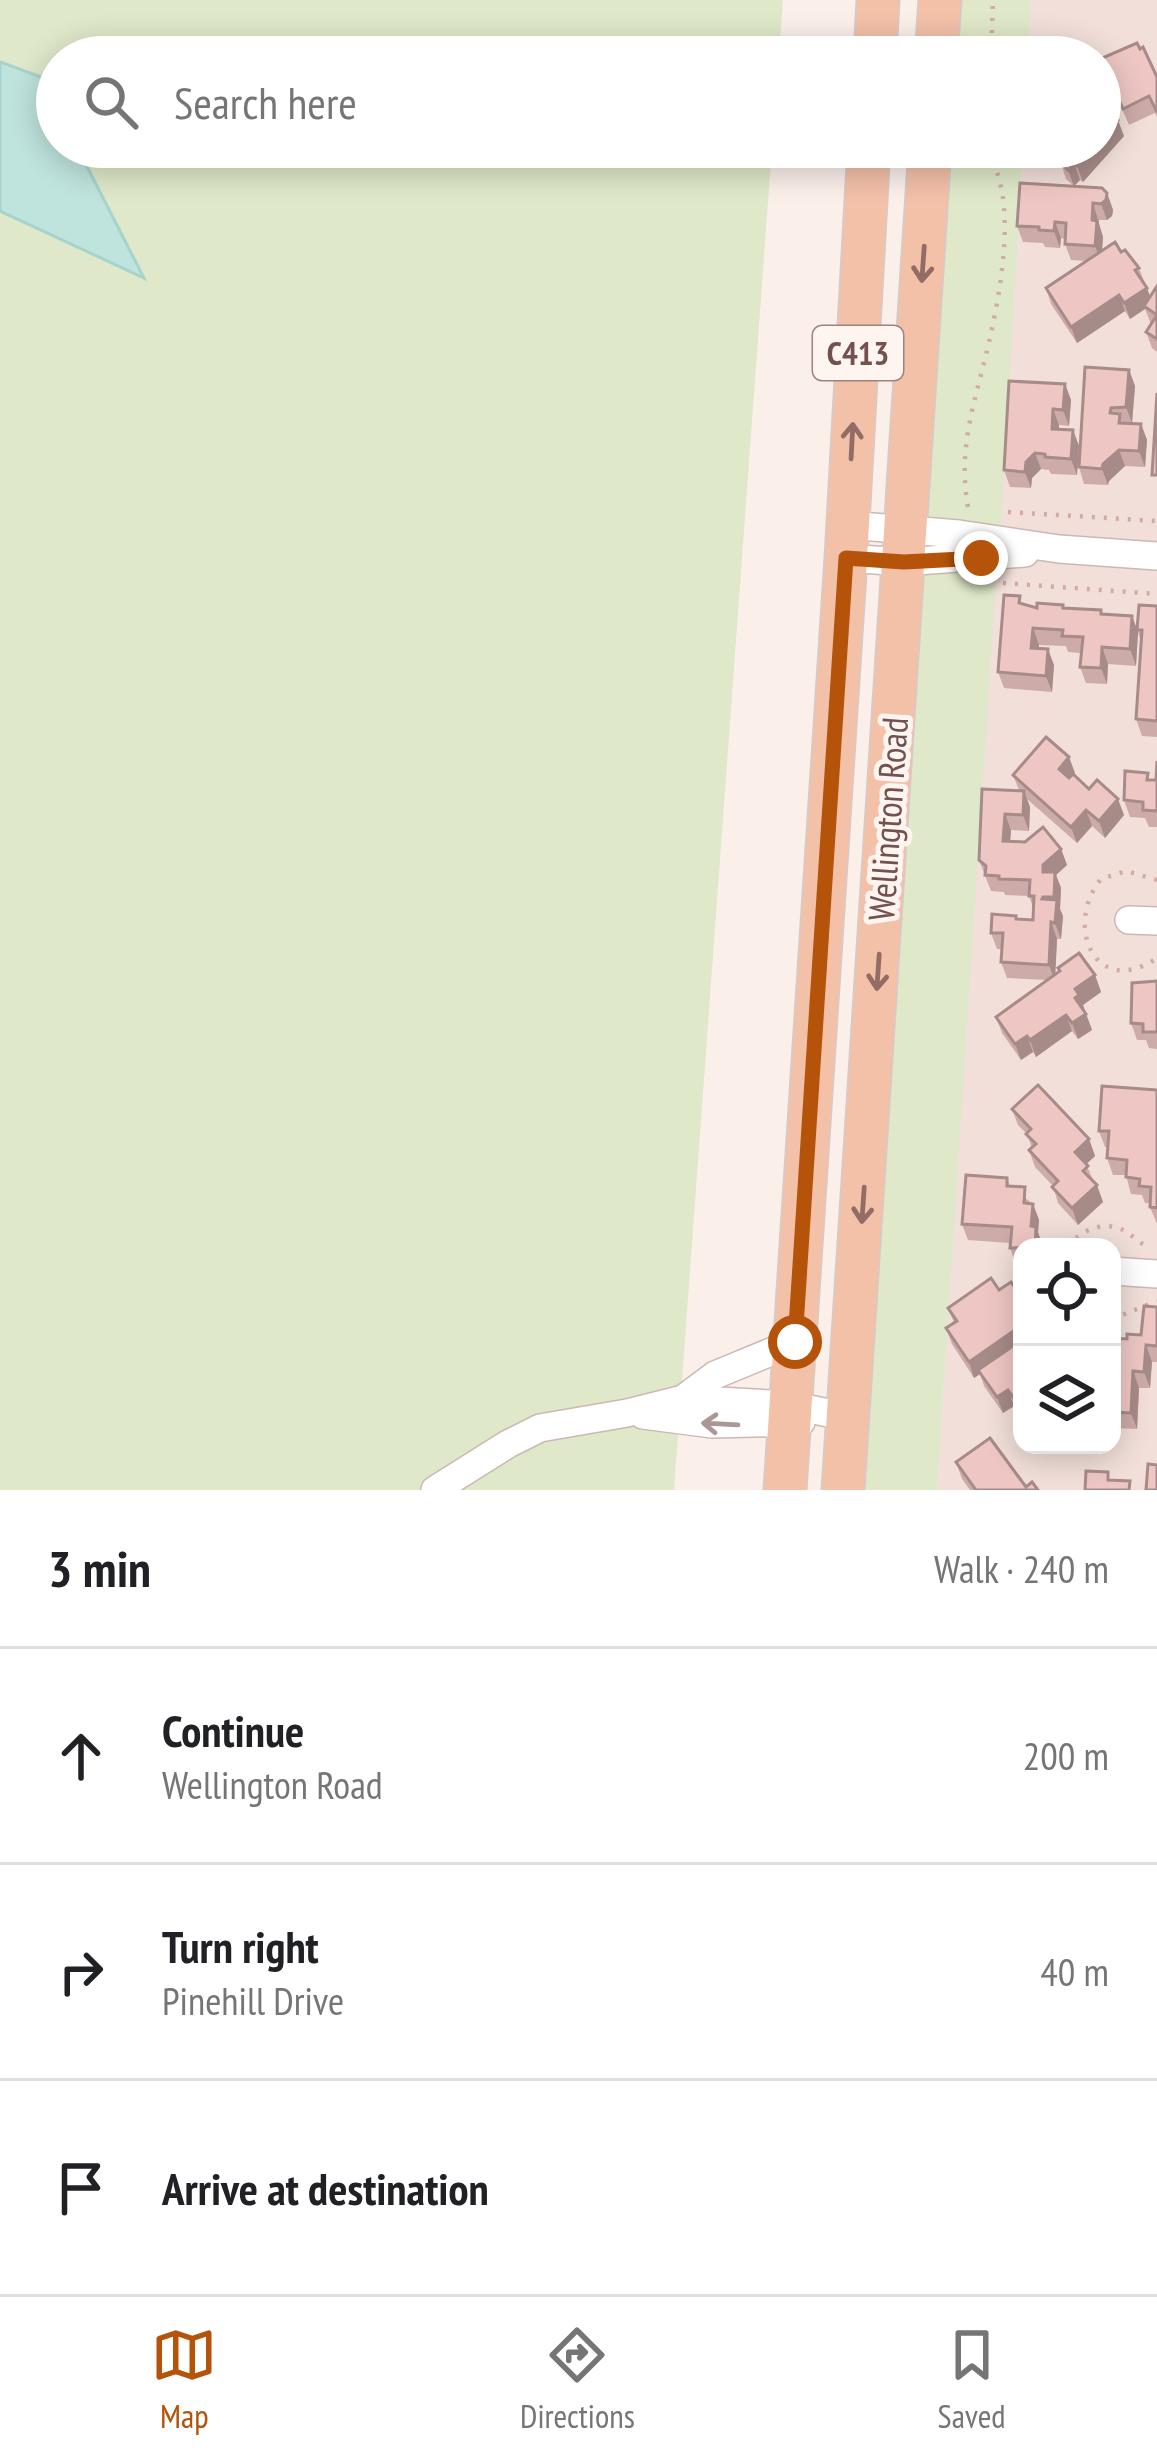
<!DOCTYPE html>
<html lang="en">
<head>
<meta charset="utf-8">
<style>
	:root { --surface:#fff; --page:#f2f2f2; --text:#202124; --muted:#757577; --line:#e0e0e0; --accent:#b45309 }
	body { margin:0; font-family:"PT Sans Narrow",sans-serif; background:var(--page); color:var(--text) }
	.controls { position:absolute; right:36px; bottom:36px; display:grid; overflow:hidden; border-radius:24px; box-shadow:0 6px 30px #0003 }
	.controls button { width:108px; height:108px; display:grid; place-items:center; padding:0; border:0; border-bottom:3px solid var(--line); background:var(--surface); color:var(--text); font:60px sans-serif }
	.stop { position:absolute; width:36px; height:36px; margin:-27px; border:9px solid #b45309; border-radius:50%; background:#fff }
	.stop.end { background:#b45309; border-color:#fff; box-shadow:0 3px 12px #0008 }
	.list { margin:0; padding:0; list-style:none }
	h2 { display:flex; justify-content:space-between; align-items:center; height:156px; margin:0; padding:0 48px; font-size:51px }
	h2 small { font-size:39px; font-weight:400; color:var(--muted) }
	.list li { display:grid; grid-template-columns:78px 1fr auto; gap:36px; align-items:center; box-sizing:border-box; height:216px; padding:0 48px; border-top:3px solid var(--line) }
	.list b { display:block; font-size:45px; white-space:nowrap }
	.list p { margin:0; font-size:39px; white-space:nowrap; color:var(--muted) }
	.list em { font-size:39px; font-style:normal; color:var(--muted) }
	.icon { flex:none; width:66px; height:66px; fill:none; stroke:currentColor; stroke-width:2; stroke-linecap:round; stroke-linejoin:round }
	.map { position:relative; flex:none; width:1157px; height:1490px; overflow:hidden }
	.search { position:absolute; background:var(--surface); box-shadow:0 6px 30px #0003; left:36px; right:36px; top:36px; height:132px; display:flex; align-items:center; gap:30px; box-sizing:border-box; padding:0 42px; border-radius:66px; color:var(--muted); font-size:45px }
	.sheet { height:804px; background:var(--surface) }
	nav { display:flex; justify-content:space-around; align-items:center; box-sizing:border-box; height:168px; border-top:3px solid var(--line); background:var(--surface); font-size:33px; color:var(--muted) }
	nav a { display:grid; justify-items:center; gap:6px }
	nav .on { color:var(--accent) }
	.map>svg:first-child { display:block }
	.residential { fill:#f2dfd9; fill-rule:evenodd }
	.green { fill:#dfe8c9 }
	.water { fill:#bfe3dd; stroke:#a6d4cd; stroke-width:3 }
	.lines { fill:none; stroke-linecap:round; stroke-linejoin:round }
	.street-casing { stroke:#ceb7b3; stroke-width:30 }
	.primary-casing { stroke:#d5cbca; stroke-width:45 }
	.path { stroke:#d3aaa6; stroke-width:4.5; stroke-dasharray:3 9; stroke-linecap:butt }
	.street { stroke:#fff; stroke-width:27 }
	.primary { stroke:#f3c0a8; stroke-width:42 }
	.wall { fill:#cdaba9 }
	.shaded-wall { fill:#a78b89 }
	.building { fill:#eec7c4; stroke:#a78b89; stroke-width:3 }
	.oneway { stroke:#936d65 }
	.oneway2 { stroke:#ab9795 }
	.route { stroke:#b45309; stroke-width:15 }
	.labels { text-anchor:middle; stroke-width:10; stroke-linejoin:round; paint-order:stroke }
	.shield { fill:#fef4f0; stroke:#9d827f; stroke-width:3 }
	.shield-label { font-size:33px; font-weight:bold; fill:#73514f }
	.street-label { font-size:36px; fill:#73514f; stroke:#fef4f0 }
</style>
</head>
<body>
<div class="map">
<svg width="1157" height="1490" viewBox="0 0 1157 1490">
	<rect width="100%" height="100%" fill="#fbefea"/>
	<!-- residential -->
	<path class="residential" d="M1031 0H1157V1490H937L1022 147H1100V57H1028ZM1022 1247H1112V1445H1022Z"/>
	<!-- green -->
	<g class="green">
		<polygon points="0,0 783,0 779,57 57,57 57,147 772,147 674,1490 0,1490"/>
		<polygon points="940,0 1031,0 1028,57 936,57"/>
		<polygon points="930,147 1023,147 1000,540 905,530"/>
		<polygon points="998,546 937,1490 843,1490 904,562"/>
	</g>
	<!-- water -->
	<polygon class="water" points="0,62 41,77 57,108 57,147 77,147 144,278 0,211"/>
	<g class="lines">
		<!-- street casing -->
		<g class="street-casing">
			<g id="street">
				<polyline points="848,525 959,534 1059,549 1157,556"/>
				<polyline points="846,558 904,562 1025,553"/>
				<polyline points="1129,920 1157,921"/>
				<polyline points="1112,1271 1157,1274"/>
				<polyline points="683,1399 715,1375 795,1342"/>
				<polyline points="643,1415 712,1424 801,1422"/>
				<polyline points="435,1490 508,1444 540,1428 627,1413 683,1399 790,1405 848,1417"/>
			</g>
		</g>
		<!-- primary casing -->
		<g class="primary-casing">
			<g id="primary">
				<polyline points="875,57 878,0"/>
				<polyline points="936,57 940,0"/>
				<polyline points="785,1490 846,558 869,147"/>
				<polyline points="843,1490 930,147"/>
			</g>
		</g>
		<!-- path -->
		<g class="path">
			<polyline points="991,57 993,0"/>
			<path d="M968 507C957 446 976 400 989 342 999 298 1010 237 1002 192 999 177 994 162 990 147"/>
			<polyline points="1008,512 1157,521"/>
			<polyline points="1003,583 1157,594"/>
			<path d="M1157 880 1126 871 1101 879C1063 926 1096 1000 1157 958"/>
			<path d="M1068 1247C1079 1231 1102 1221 1121 1229 1130 1233 1137 1241 1146 1246"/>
			<polyline points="1112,1319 1157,1301"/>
		</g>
		<!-- street -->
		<use href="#street" class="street"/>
		<!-- primary -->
		<use href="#primary" class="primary"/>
	</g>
	<!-- wall -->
	<g class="wall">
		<polygon points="1140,49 1157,77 1157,117 1155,113 1129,125 1100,58"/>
		<polygon points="1124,136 1083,182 1080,180 1074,186 1107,193 1113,210 1112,216 1107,220 1099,220 1099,227 1103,237 1102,251 1121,252 1139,268 1150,297 1157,286 1157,352 1152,348 1146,332 1151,324 1145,309 1130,319 1125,311 1077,343 1051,304 1046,288 1086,261 1071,260 1065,244 1065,239 1061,238 1060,248 1045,247 1043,243 1023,242 1017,226 1074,186 1066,179 1061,163"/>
		<polygon points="1129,370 1135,386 1132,423 1141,424 1147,440 1145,467 1125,466 1109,481 1108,485 1084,484 1079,467"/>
		<polygon points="1065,384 1071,400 1069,426 1059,425 1059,429 1073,430 1079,446 1077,475 1051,474 1049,470 1041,469 1032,478 1031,488 1010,487 1004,470"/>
		<polygon points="1023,604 1037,608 1101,610 1102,614 1132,616 1138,632 1136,666 1108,664 1107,684 1086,683 1080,667 1081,653 1068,652 1066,646 1039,645 1038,648 1054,665 1052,692 1004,688 998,672"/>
		<polygon points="1157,606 1157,737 1142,736 1136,719 1141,641 1137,630"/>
		<polygon points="1157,761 1157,827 1149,827 1145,818 1130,817 1124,800 1151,780 1156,780"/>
		<polygon points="1075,773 1074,775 1089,789 1124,815 1105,838 1092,826 1077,843 1027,799 1030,807 1029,831 1011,830 1010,841 1061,849 1067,865 1056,875 1061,888 1060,909 1063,916 1061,939 1057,939 1055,975 1095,975 1101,992 1083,1005 1092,1030 1078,1039 1072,1031 1036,1057 1033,1052 1021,1060 1002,1033 996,1017 1047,980 1007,978 1001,962 1002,949 997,949 991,933 1016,916 1017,919 1033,920 1033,907 1029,896 1005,895 1004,892 991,891 979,860 1019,790 1013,775"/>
		<polygon points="1157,981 1157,1049 1149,1048 1146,1040 1137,1040 1131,1023"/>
		<polygon points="1157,1090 1157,1224 1150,1207 1150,1203 1145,1203 1142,1195 1131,1194 1126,1175 1113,1175 1107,1158 1107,1147 1105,1147 1099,1131"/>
		<polygon points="1012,1109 1089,1139 1095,1156 1086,1164 1103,1202 1078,1225 1058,1203 1053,1186 1035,1167 1029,1150 1032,1148 1027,1134 1018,1125"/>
		<polygon points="1007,1178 1010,1186 1033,1204 1039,1220 1038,1232 1042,1243 1022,1247 1022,1265 1016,1265 1010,1248 1010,1243 968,1240 962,1224"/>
		<polygon points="999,1290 1022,1296 1022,1418 1014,1406 1003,1413 984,1386 980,1374 974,1378 952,1344 946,1328 954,1323 948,1308"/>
		<polygon points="1157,1307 1157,1362 1152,1362 1150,1388 1139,1388 1137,1429 1112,1428 1112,1338 1127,1339 1141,1335"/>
		<polygon points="956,1462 1026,1487 1038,1490 970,1490 962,1479"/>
	</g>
	<!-- shaded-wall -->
	<g class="shaded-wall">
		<polygon points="1118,120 1124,136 1083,182 1077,166 1094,147 1100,147 1100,140"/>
		<polygon points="1074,163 1080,180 1074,186 1068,170"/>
		<polygon points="1107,193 1113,210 1112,216 1107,220 1101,204"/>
		<polygon points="1093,203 1103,237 1101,262 1095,246 1092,220"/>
		<polygon points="1055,222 1061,238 1060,248 1054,231"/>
		<polygon points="1147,288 1153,304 1144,306 1145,309 1130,319 1124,303"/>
		<polygon points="1119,295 1125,311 1077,343 1071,327"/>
		<polygon points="1129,370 1135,386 1132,423 1126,407"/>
		<polygon points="1065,384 1071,400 1069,426 1063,410"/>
		<polygon points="1053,409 1059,425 1058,445 1052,429"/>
		<polygon points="1141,424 1147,440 1145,467 1139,451"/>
		<polygon points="1073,430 1079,446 1077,475 1071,459"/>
		<polygon points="1119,450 1125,466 1109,481 1108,485 1102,469 1103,464"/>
		<polygon points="1035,453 1041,469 1032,478 1031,488 1025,472 1026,462"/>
		<polygon points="1132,616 1138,632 1136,666 1130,649"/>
		<polygon points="1033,628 1039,645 1037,664 1031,648"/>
		<polygon points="1102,647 1108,664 1107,684 1101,668"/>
		<polygon points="1048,649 1054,665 1052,692 1046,676"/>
		<polygon points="1069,757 1075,773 1065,785 1059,769"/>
		<polygon points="1024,791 1030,807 1029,831 1023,815"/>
		<polygon points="1118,799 1124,815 1105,838 1099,821"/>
		<polygon points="1086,810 1092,826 1077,843 1071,827"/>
		<polygon points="1005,814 1011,830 1009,857 1003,841"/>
		<polygon points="1061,849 1067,865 1056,875 1061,888 1060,909 1063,916 1061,939 1055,923 1057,904 1043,872 1043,865"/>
		<polygon points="1051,922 1057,939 1055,981 1049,965"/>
		<polygon points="1095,975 1101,992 1083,1005 1085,1011 1081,1015 1075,998 1075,989"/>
		<polygon points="1086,1014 1092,1030 1078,1039 1072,1023"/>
		<polygon points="1066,1015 1072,1031 1036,1057 1030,1040"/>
		<polygon points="1027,1036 1033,1052 1021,1060 1015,1044"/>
		<polygon points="1089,1139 1095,1156 1081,1169 1075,1152"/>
		<polygon points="1097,1185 1103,1202 1078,1225 1072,1208"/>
		<polygon points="1033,1204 1039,1220 1038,1232 1042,1247 1035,1247 1031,1226"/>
		<polygon points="1022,1325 1022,1346 978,1370 980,1374 974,1378 969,1362"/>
		<polygon points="1146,1345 1152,1362 1150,1388 1144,1372"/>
		<polygon points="1133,1371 1139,1388 1137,1429 1131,1413"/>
		<polygon points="1008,1390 1014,1406 1003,1413 997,1397"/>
	</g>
	<!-- building -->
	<g class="building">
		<polygon points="1137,43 1140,49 1143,47 1157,77 1157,112 1149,96 1123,109 1100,59"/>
		<polygon points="1100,103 1118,120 1100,140"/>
		<polygon points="1074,147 1094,147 1077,166 1074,163 1068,170 1061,163"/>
		<polygon points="1020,183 1102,188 1107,193 1106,200 1101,204 1093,203 1092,220 1097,221 1095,246 1065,244 1066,223 1055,222 1054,231 1039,230 1039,227 1017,226"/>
		<polygon points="1115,242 1121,252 1125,250 1139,268 1135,270 1147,288 1124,303 1119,295 1071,327 1046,288"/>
		<polygon points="1157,286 1157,315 1144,306"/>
		<polygon points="1157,315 1157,339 1146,332"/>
		<polygon points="1085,367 1129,370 1126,407 1111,408 1110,413 1120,414 1119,423 1141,424 1139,451 1119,450 1103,464 1102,469 1079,467"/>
		<polygon points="1009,381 1065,384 1063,410 1053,409 1052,429 1073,430 1071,459 1045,457 1045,454 1035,453 1026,462 1025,472 1004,470"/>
		<polygon points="1157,393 1157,475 1152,475"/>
		<polygon points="1004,595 1020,596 1019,603 1037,608 1037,603 1063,605 1063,608 1101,610 1101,614 1132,616 1130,649 1102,647 1101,668 1080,667 1083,637 1062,636 1063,630 1033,628 1031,648 1048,649 1046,676 998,672"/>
		<polygon points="1139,605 1157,606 1157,721 1136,719 1142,630 1137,630"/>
		<polygon points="1046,737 1069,757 1059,769 1069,778 1073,774 1089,789 1097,780 1118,799 1099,821 1086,810 1071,827 1013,775"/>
		<polygon points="1157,761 1157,811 1143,810 1143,802 1124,800 1125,771 1148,773 1147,780 1156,780"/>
		<polygon points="982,789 1024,791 1023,815 1005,814 1003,841 1025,842 1043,827 1061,849 1043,865 1043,872 1055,872 1054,897 1043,897 1042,899 1057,900 1055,923 1051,922 1049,965 1001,962 1003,933 991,933 992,914 1016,916 1016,919 1033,920 1034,896 1029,896 1030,880 999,879 999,876 985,875 986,866 979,860"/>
		<polygon points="1079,953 1095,975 1075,989 1079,995 1075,998 1086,1014 1072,1023 1066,1015 1030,1040 1027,1036 1015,1044 996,1017 1060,971 1058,968"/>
		<polygon points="1157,981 1157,1032 1143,1032 1143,1024 1131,1023 1132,983"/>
		<polygon points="1038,1085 1089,1139 1075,1152 1088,1166 1083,1171 1097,1185 1072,1208 1052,1187 1058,1181 1029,1150 1036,1144 1026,1134 1031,1129 1012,1109"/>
		<polygon points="1102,1086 1157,1090 1157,1208 1150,1207 1151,1187 1139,1186 1140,1179 1126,1177 1127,1160 1107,1158 1109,1131 1099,1131"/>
		<polygon points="966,1175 1007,1178 1007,1186 1025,1187 1024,1203 1033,1204 1031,1226 1036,1227 1035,1247 1010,1248 1012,1227 962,1224"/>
		<polygon points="991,1278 999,1290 1011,1282 1021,1297 1022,1296 1022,1325 969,1362 946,1328 957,1321 948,1308"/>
		<polygon points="1144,1306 1157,1307 1157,1346 1146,1345 1144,1372 1133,1371 1131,1413 1112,1412 1112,1338 1127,1339 1127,1334 1141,1335"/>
		<polygon points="1022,1340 1022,1401 1018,1404 1008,1390 997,1397 978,1370"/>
		<polygon points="990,1438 1026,1487 1032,1482 1038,1490 976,1490 956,1462"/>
		<polygon points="1148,1464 1157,1465 1157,1490 1146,1490"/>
		<polygon points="1086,1471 1108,1472 1108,1480 1130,1481 1129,1490 1085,1490"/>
	</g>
	<!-- one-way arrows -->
	<defs><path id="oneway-shaft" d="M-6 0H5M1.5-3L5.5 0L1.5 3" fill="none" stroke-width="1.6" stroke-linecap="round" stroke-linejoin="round" transform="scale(3)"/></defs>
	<g class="oneway">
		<use href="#oneway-shaft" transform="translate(923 264) rotate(94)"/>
		<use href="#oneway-shaft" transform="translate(852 441) rotate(-87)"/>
		<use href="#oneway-shaft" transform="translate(878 972) rotate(94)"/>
		<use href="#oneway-shaft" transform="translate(863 1205) rotate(94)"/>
	</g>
	<use class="oneway2" href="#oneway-shaft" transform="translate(720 1424) rotate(-177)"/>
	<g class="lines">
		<!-- route -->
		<polyline class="route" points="795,1342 846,558 904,562 981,558"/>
	</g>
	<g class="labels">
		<!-- shield labels -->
		<rect class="shield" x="813" y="326" width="90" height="54" rx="9"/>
		<g class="shield-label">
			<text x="858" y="365">C413</text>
		</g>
		<!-- street labels -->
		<g class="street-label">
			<text transform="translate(888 819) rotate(-86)" y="13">Wellington Road</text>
		</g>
	</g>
</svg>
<div class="controls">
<button><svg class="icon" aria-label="locate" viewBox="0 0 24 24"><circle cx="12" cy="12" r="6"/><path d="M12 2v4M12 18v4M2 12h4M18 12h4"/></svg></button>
<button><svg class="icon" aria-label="layers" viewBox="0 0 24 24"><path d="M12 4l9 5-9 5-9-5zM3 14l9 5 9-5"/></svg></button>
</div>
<div class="stop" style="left:795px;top:1342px"></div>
<div class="stop end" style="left:981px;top:558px"></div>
<div class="search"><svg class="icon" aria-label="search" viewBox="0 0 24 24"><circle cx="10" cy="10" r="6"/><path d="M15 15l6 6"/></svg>Search here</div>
</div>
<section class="sheet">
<h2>3 min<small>Walk · 240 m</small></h2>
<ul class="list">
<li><svg class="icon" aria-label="ahead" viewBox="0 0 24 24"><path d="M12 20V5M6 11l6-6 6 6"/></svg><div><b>Continue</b><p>Wellington Road</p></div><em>200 m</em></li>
<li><svg class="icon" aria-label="right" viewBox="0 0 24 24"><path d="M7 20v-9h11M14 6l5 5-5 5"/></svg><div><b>Turn right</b><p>Pinehill Drive</p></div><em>40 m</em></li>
<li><svg class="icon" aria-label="arrive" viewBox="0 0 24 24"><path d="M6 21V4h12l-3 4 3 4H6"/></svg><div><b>Arrive at destination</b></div></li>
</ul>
</section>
<nav>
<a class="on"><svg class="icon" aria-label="map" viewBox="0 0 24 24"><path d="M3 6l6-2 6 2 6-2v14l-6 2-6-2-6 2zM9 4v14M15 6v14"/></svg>Map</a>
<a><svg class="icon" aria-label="directions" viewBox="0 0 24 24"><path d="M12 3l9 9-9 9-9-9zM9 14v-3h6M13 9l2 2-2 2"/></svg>Directions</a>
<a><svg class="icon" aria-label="saved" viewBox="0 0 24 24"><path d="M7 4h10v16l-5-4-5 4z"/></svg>Saved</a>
</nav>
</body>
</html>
